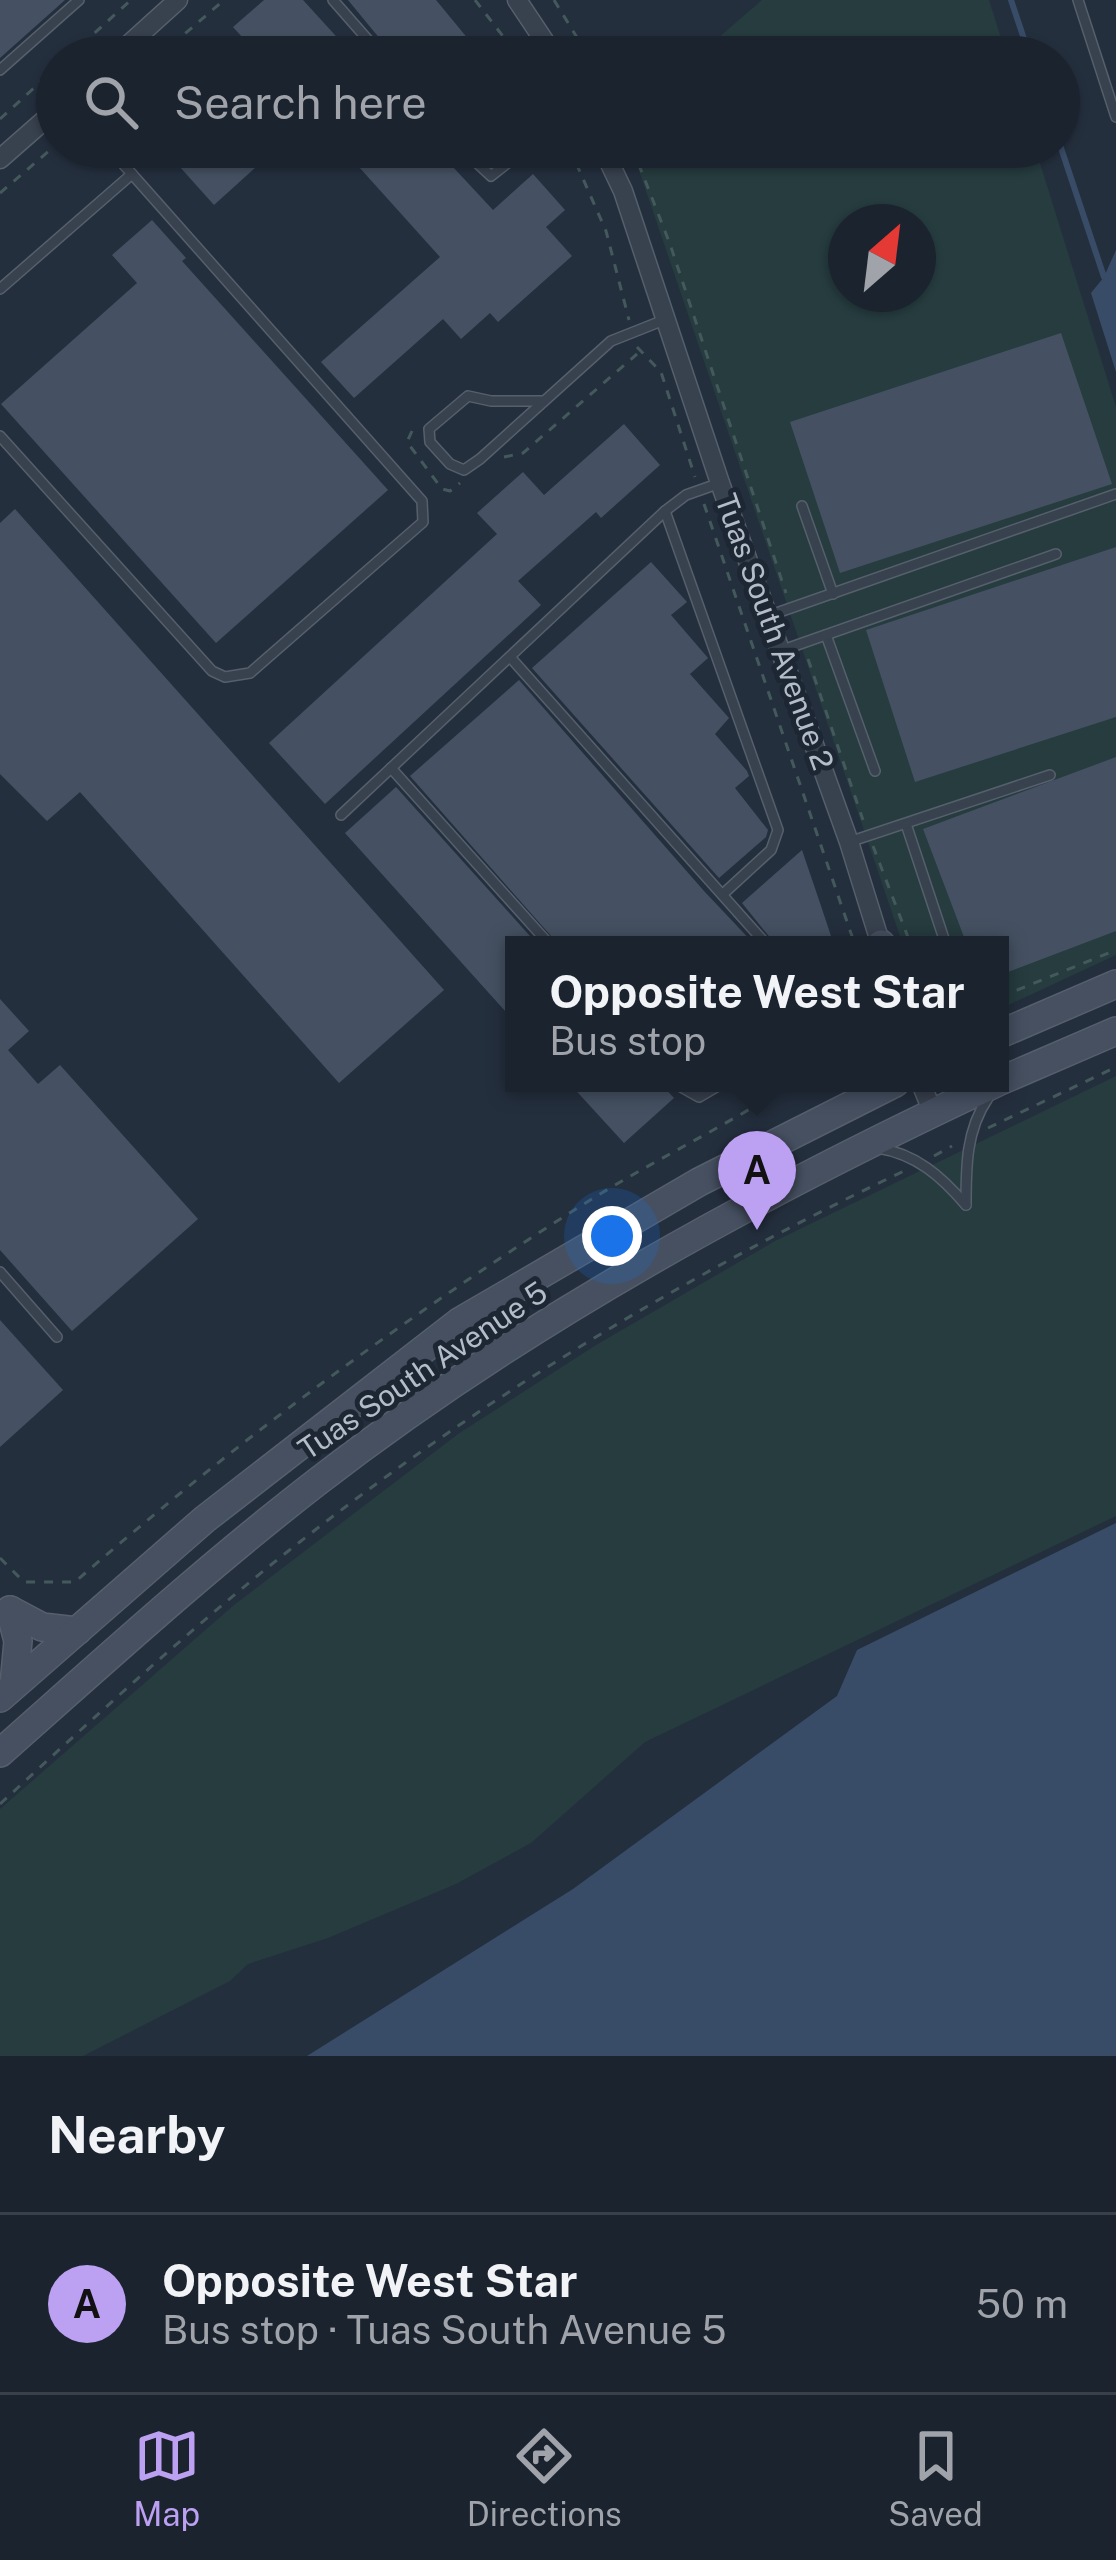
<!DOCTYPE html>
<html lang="en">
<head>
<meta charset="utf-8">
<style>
	:root { --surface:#1b232e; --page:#242b36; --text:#f1f3f6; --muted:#a0a4aa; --line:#39404a; --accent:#bca0f2 }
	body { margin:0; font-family:"Public Sans",sans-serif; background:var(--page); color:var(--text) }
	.compass { position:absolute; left:828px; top:204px; width:108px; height:108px; border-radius:50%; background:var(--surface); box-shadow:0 3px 9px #0004; rotate:28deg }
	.you { position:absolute; left:612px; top:1236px; width:42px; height:42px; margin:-30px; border:9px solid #fff; border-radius:50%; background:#1a73e8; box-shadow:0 0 0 18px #1a73e833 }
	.badge { display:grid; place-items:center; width:78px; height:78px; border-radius:50%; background:var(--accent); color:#111; font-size:39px; font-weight:700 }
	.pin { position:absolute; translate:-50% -99px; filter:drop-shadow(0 3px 6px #0008) }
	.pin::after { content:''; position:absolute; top:63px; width:42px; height:36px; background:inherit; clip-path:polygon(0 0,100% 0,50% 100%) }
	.popup { position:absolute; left:505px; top:936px; width:504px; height:156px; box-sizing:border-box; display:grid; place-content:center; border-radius:0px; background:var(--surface); filter:drop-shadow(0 3px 9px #0005); font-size:39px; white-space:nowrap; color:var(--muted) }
	.popup b { font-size:45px; color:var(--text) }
	.popup::after { content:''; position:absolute; left:50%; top:100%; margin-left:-24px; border:24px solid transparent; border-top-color:var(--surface) }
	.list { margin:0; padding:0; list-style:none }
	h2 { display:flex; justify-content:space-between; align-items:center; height:156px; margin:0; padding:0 48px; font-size:51px }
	h2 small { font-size:39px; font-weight:400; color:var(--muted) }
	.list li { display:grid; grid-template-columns:78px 1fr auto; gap:36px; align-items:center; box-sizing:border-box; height:180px; padding:0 48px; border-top:3px solid var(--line) }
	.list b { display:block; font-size:45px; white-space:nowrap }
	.list p { margin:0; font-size:39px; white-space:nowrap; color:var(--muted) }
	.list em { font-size:39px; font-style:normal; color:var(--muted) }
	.icon { flex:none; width:66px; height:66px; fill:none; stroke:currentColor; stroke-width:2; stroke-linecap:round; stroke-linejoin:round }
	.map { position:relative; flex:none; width:1116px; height:2056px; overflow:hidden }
	.search { position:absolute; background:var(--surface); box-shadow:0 3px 9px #0004; left:36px; right:36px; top:36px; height:132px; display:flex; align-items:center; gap:30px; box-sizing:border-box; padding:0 42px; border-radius:66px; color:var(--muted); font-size:45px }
	.sheet { height:336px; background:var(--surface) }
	nav { display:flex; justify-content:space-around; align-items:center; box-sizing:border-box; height:168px; border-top:3px solid var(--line); background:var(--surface); font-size:33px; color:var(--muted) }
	nav a { display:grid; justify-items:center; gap:6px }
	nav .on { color:var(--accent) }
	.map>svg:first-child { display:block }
	.green { fill:#263c3f; fill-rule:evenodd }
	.water { fill:#394c67 }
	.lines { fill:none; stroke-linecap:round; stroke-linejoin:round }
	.stream { stroke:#394c67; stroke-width:6 }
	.building { fill:#455162 }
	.lane-casing { stroke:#565f6c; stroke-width:12 }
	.street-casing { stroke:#565f6c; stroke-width:21 }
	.secondary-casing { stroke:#565f6c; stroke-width:30 }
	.path { stroke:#44595c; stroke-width:3; stroke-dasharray:9 9; stroke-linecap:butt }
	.lane { stroke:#38414e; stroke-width:9 }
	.street { stroke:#38414e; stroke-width:18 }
	.secondary { stroke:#465061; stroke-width:27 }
	.labels { text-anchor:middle; stroke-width:10; stroke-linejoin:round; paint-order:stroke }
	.street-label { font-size:30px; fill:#b4bcc9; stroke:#1d2633 }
</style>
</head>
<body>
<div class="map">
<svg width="1116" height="2056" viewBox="0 0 1116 2056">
	<rect width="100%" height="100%" fill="#242f3e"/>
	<!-- green -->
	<g class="green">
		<polygon points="762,0 989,0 1007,57 696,57"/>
		<path d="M631 147H1035L1116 407V955L1000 1009V945H903ZM846 222H918V294H846Z"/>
		<polygon points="1116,1076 1116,1516 645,1742 531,1843 456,1884 328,1938 248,1964 230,1981 83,2056 0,2056 0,1809 234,1605 458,1434 596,1345 775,1241"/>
	</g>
	<!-- water -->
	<g class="water">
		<polygon points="1116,250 1116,372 1091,293 1104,277"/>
		<polygon points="1116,1523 1116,2056 307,2056 573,1889 837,1696 857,1650"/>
	</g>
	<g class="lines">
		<!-- stream -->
		<g class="stream">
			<polyline points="1011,0 1030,57"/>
			<polyline points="1059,142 1104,277"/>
		</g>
	</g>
	<!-- building -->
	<g class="building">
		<polygon points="0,0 65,0 0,58"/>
		<polygon points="264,0 303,0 355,57 220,57 242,37 233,27"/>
		<polygon points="348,0 436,0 483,57 395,57"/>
		<polygon points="162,147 278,147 214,205"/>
		<polygon points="341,147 451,147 461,160 453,167 493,210 533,174 565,210 546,227 572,256 498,322 490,313 461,339 443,319 354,398 321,362 440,257"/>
		<polygon points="152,220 186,258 182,261 388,490 216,643 1,404 137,283 112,255"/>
		<polygon points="1061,333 1112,484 840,573 790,422"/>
		<polygon points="624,424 660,465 601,518 596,512 518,581 541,605 325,804 269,743 497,534 477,513 523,472 544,495"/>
		<polygon points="15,509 444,990 339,1083 80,792 47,821 0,774 0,523"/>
		<polygon points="1116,547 1116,717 915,782 866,630"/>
		<polygon points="651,562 687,602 671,615 708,658 690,674 729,718 715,734 747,771 749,776 735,788 768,830 766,837 719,878 532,668"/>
		<polygon points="519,680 704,891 755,945 559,945 410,776"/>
		<polygon points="1116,757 1116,931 1000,975 1000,945 967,945 923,829"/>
		<polygon points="396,787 538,945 514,945 514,1021 345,833"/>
		<polygon points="802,850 821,906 834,945 776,945 742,903"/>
		<polygon points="0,999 29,1031 8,1050 38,1084 60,1065 198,1219 72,1331 0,1250"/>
		<polygon points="569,1083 660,1083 674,1098 624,1143"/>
		<polygon points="0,1320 63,1390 0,1447"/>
	</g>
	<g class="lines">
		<!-- lane casing -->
		<g class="lane-casing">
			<g id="lane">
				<polyline points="333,0 383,57"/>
				<polyline points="1078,0 1116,117"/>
				<polyline points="0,70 79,0"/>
				<polyline points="460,147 491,176 528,147"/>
				<polyline points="0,289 132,174"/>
				<polyline points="544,401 491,401 468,396 429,429 430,442 450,464 464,470 480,459 611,341 664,320"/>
				<polyline points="0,436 212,671 225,677 250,673 423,522 422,501 108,147"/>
				<polyline points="802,506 833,594"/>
				<polyline points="665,511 778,830 771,850 723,894"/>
				<polyline points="768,616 1116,494"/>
				<polyline points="826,635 875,771"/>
				<polyline points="780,651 1056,554"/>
				<polyline points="510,657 767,945"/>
				<polyline points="391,768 550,945"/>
				<polyline points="341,815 665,511 686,495 720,483"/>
				<polyline points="906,824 946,945"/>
				<polyline points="849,842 1050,775"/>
				<polyline points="674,1083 699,1097 723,1083"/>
				<path d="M878 1148C916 1154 941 1176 966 1205"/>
				<path d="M966 1205C966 1167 966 1130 988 1098"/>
				<polyline points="0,1272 57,1337"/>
			</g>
		</g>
		<!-- street casing -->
		<g class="street-casing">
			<g id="street">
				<polyline points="517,0 555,57"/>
				<polyline points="115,57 178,0"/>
				<polyline points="602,147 623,191 720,483 849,842 881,945"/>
				<polyline points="0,159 57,109"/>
				<polyline points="921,1083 933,1113"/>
			</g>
		</g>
		<!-- secondary casing -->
		<g class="secondary-casing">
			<g id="secondary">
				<polyline points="881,944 881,945"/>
				<polyline points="1000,1034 1116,984"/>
				<polyline points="1000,1081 1116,1031"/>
				<polyline points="10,1610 18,1641 14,1685"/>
				<polyline points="10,1610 42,1627 77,1631"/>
				<polyline points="0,1698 205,1519 459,1322 699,1182 895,1083"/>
				<path d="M0 1753C104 1661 207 1567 317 1482 525 1321 759 1194 996 1083"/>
			</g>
		</g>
		<!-- path -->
		<g class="path">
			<polyline points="475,0 519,57"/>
			<polyline points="554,0 589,57"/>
			<polyline points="68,57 131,0"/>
			<polyline points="158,57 224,0"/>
			<polyline points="0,119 57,67"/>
			<polyline points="569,147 606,231 629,320"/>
			<polyline points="632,147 670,244 786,593"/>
			<polyline points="0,193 57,144"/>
			<polyline points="637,347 661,372 695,477"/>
			<polyline points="412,431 407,442 442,489 450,491 460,483"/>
			<polyline points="504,457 523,453 637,354"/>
			<polyline points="704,504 855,945"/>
			<polyline points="808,659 863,820"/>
			<polyline points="873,846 911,945"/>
			<polyline points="1000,997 1116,950"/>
			<polyline points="988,1128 1116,1067"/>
			<polyline points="934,1156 952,1146"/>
			<path d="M0 1558 24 1582H75C234 1443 401 1320 579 1207 648 1163 723 1128 792 1083"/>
			<path d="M0 1804C98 1714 196 1623 301 1541 487 1395 691 1272 904 1171"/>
		</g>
		<!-- lane -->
		<use href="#lane" class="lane"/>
		<!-- street -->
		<use href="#street" class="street"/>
		<!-- secondary -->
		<use href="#secondary" class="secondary"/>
	</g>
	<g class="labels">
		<!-- street labels -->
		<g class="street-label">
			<text transform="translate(774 632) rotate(70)" y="10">Tuas South Avenue 2</text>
			<text transform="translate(423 1371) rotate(-34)" y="10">Tuas South Avenue 5</text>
		</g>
	</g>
</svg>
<svg class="compass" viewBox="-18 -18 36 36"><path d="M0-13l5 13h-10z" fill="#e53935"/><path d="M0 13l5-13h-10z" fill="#a0a4aa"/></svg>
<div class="you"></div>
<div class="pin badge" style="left:757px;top:1230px">A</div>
<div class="popup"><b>Opposite West Star</b>Bus stop</div>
<div class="search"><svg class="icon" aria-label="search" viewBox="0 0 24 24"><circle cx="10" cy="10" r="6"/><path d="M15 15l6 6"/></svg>Search here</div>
</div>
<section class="sheet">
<h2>Nearby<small></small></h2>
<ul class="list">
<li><span class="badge">A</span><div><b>Opposite West Star</b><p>Bus stop · Tuas South Avenue 5</p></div><em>50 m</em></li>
</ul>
</section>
<nav>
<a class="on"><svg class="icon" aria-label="map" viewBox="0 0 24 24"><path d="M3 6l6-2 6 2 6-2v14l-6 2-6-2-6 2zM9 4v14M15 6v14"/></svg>Map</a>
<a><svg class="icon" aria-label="directions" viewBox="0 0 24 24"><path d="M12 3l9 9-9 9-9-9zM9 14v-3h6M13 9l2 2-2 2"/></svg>Directions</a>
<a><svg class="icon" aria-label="saved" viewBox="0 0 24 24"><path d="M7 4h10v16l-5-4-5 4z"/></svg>Saved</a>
</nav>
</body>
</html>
